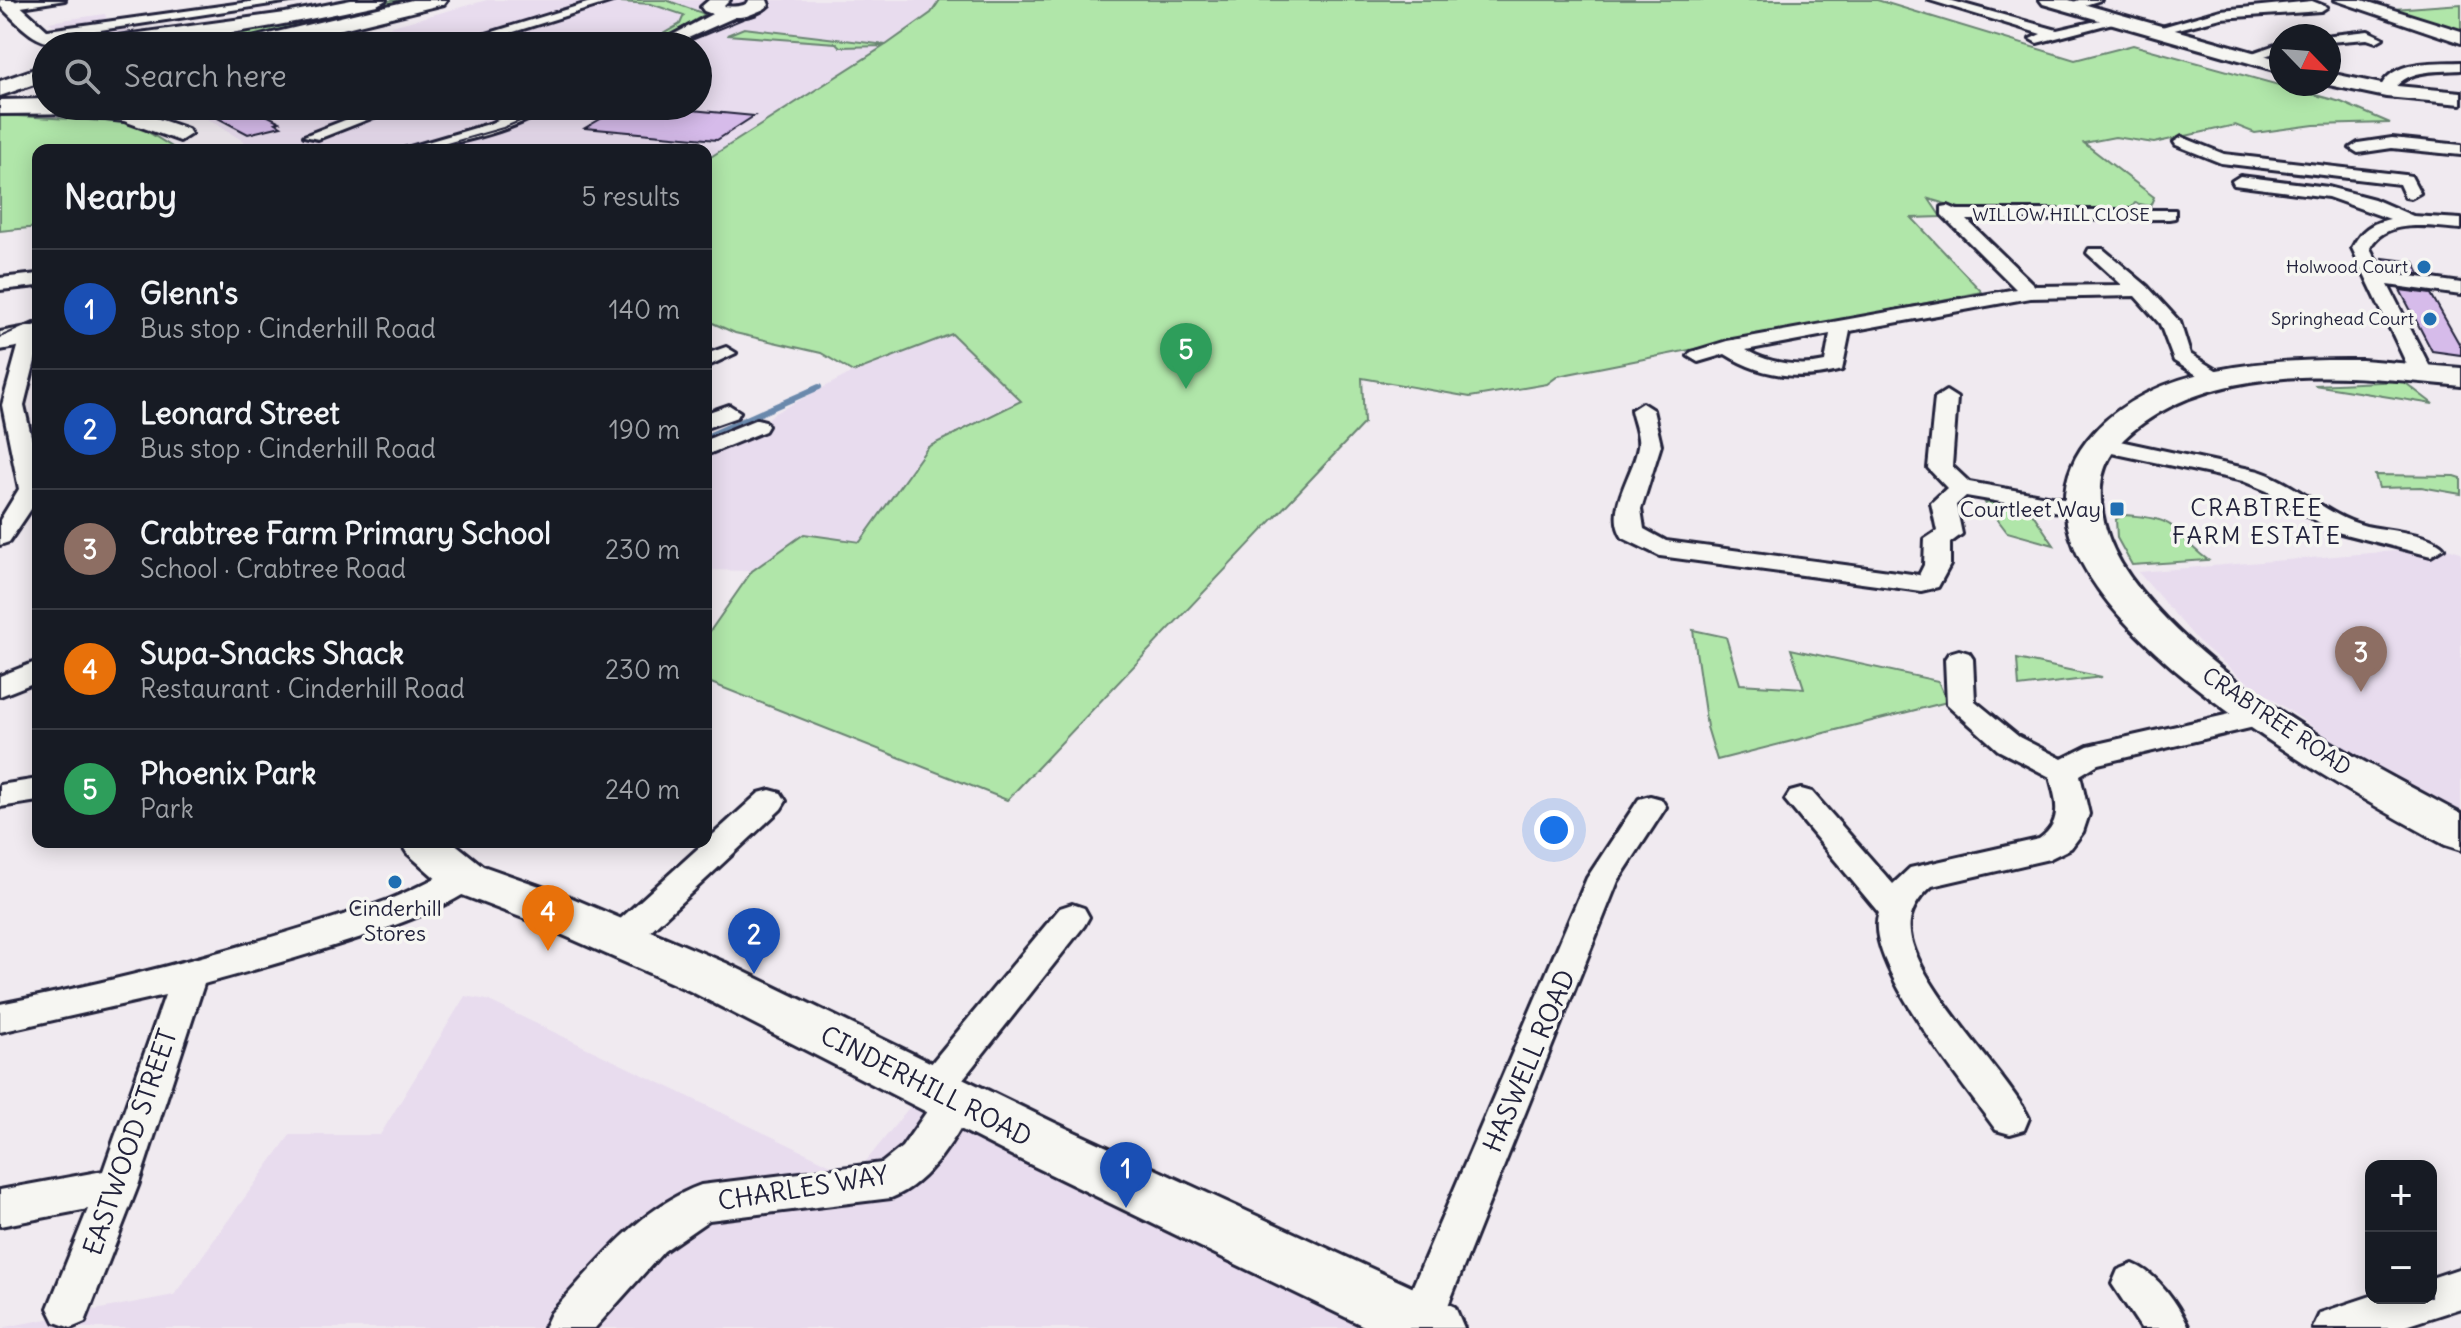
<!DOCTYPE html>
<html lang="en">
<head>
<meta charset="utf-8">
<style>
	:root { --surface:#171b24; --page:#20242c; --text:#f1f3f6; --muted:#9ea1a6; --line:#363941; --accent:#1f6fb2 }
	body { margin:0; font-family:Delius,sans-serif; background:var(--page); color:var(--text) }
	.controls { position:absolute; right:24px; bottom:24px; display:grid; overflow:hidden; border-radius:16px; box-shadow:0 4px 20px #0003 }
	.controls button { width:72px; height:72px; display:grid; place-items:center; padding:0; border:0; border-bottom:2px solid var(--line); background:var(--surface); color:var(--text); font:40px sans-serif }
	.compass { position:absolute; left:2269px; top:24px; width:72px; height:72px; border-radius:50%; background:var(--surface); box-shadow:0 4px 20px #0003; rotate:115deg }
	.you { position:absolute; left:1554px; top:830px; width:28px; height:28px; margin:-20px; border:6px solid #fff; border-radius:50%; background:#1a73e8; box-shadow:0 0 0 12px #1a73e833 }
	.badge { display:grid; place-items:center; width:52px; height:52px; border-radius:50%; background:var(--accent); color:#fff; font-size:26px; font-weight:700 }
	.pin { position:absolute; translate:-50% -66px; filter:drop-shadow(0 2px 4px #0008) }
	.pin::after { content:''; position:absolute; top:42px; width:28px; height:24px; background:inherit; clip-path:polygon(0 0,100% 0,50% 100%) }
	.list { margin:0; padding:0; list-style:none }
	h2 { display:flex; justify-content:space-between; align-items:center; height:104px; margin:0; padding:0 32px; font-size:34px }
	h2 small { font-size:26px; font-weight:400; color:var(--muted) }
	.list li { display:grid; grid-template-columns:52px 1fr auto; gap:24px; align-items:center; box-sizing:border-box; height:120px; padding:0 32px; border-top:2px solid var(--line) }
	.list b { display:block; font-size:30px; white-space:nowrap }
	.list p { margin:0; font-size:26px; white-space:nowrap; color:var(--muted) }
	.list em { font-size:26px; font-style:normal; color:var(--muted) }
	.icon { flex:none; width:44px; height:44px; fill:none; stroke:currentColor; stroke-width:2; stroke-linecap:round; stroke-linejoin:round }
	.map { position:relative; flex:none; width:2461px; height:1328px; overflow:hidden }
	.search { position:absolute; background:var(--surface); box-shadow:0 4px 20px #0003; left:32px; top:32px; width:680px; height:88px; display:flex; align-items:center; gap:20px; box-sizing:border-box; padding:0 28px; border-radius:44px; color:var(--muted); font-size:30px }
	.panel { position:absolute; background:var(--surface); box-shadow:0 4px 20px #0003; left:32px; top:144px; width:680px; height:704px; border-radius:16px }
	.map>svg:first-child { display:block }
	.built { fill:#e8dcee }
	.green { fill:#b0e6a9; stroke:#698472; stroke-width:2 }
	.lines { fill:none; stroke-linecap:round; stroke-linejoin:round }
	.stream { stroke:#6b89ac; stroke-width:6 }
	.building { fill:#d6bbea; stroke:#22223b; stroke-width:2 }
	.street-casing { stroke:#22223b; stroke-width:6 }
	.secondary-casing { stroke:#22223b; stroke-width:6 }
	.highway-casing { stroke:#22223b; stroke-width:6 }
	.street { fill:#f6f6f2; fill-rule:evenodd }
	.secondary { fill:#f6f6f2; fill-rule:evenodd }
	.highway { fill:#f6f6f2; fill-rule:evenodd }
	.tram { stroke:#22223b; stroke-width:2 }
	.poi-dot { fill:#1f6fb2; stroke:#f6f6f2; stroke-width:3 }
	.labels { text-anchor:middle; stroke-width:7; stroke-linejoin:round; paint-order:stroke }
	.far-street-label { font-size:18px; fill:#22223b; stroke:#f6f6f2 }
	.far-poi-label { font-size:18px; fill:#22223b; stroke:#f6f6f2; text-anchor:end }
	.poi-label { font-size:22px; fill:#22223b; stroke:#f6f6f2; text-anchor:end }
	.street-label { font-size:22px; fill:#22223b; stroke:#f6f6f2 }
	.neighbourhood-label { font-size:24px; letter-spacing:2px; fill:#22223b; stroke:#f6f6f2 }
	.near-street-label { font-size:26px; fill:#22223b; stroke:#f6f6f2 }
</style>
</head>
<body>
<div class="map">
<svg width="2461" height="1328" viewBox="0 0 2461 1328">
	<rect width="100%" height="100%" fill="#f0eaf0"/>
	<filter id="ink" filterUnits="userSpaceOnUse"><feTurbulence type="fractalNoise" baseFrequency=".0125" numOctaves="2"/><feDisplacementMap in="SourceGraphic" scale="16" xChannelSelector="R" yChannelSelector="G"/><feConvolveMatrix kernelMatrix="1 2 1 2 8 2 1 2 1" color-interpolation-filters="sRGB"/></filter>
	<g filter="url(#ink)">
		<!-- built -->
		<g class="built">
			<polygon points="487,0 940,0 931,13 886,45 706,160 706,150 240,150 245,142 186,106 698,106 698,46 319,46"/>
			<polygon points="105,14 108,23 127,24 131,36 77,43 49,22"/>
			<polygon points="952,334 1022,401 928,447 860,542 804,534 752,571 706,570 706,453 756,432 773,414 853,372"/>
			<polygon points="2444,547 2461,552 2461,814 2339,745 2239,676 2198,641 2138,572"/>
			<polygon points="465,996 487,1000 854,1176 912,1104 982,1143 1365,1328 0,1328 174,1295 290,1135 380,1135"/>
		</g>
		<!-- green -->
		<g class="green">
			<path d="M392 0H411C337 20 244 52 168 43L336 14Z"/>
			<polygon points="626,0 666,0 705,14 653,46 642,46 680,24 684,15 651,4 620,2"/>
			<polygon points="940,0 1877,0 2075,60 2133,45 2341,102 2390,123 2314,125 2255,133 2235,125 2154,143 2115,137 2084,143 2154,197 2150,206 2135,203 2131,208 2112,209 1966,210 1929,199 1941,217 1912,218 1982,292 1558,376 1547,384 1470,397 1362,378 1364,423 1007,800 706,681 706,637 752,571 804,534 860,542 928,447 1021,401 952,334 853,372 821,353 735,333 706,320 706,160 884,46 840,47 836,43 727,35 744,28 886,45 931,13"/>
			<polygon points="2461,4 2461,31 2393,9"/>
			<polygon points="0,115 124,122 140,127 177,150 38,150 38,227 0,231"/>
			<polygon points="2403,381 2433,404 2314,385"/>
			<polygon points="2375,475 2455,476 2461,478 2461,494 2421,487 2379,488"/>
			<polygon points="2000,500 2028,507 2054,545 2007,532 1985,503"/>
			<path d="M2124 515C2186 519 2167 530 2208 560L2132 565 2117 538 2116 519Z"/>
			<polygon points="1693,630 1726,637 1740,684 1804,688 1791,649 1938,681 1947,702 1717,760 1707,727"/>
			<polygon points="2017,659 2102,677 2019,687"/>
		</g>
		<g class="lines">
			<!-- stream -->
			<polyline class="stream" points="706,437 819,387"/>
		</g>
		<!-- building -->
		<g class="building">
			<polygon points="195,106 249,106 280,122 276,123 281,126 248,134"/>
			<polygon points="623,106 650,106 754,116 717,140 585,128"/>
			<polygon points="2383,258 2414,262 2420,274 2390,270"/>
			<polygon points="2400,290 2431,294 2461,347 2461,355 2432,351"/>
		</g>
		<g class="lines">
			<!-- street casing -->
			<g class="street-casing">
				<g id="street">
					<polygon points="21,0 65,0 9,9 3,5"/>
					<polygon points="264,0 297,0 41,39 34,35 41,31"/>
					<polygon points="597,0 616,0 469,46 447,46"/>
					<polygon points="1929,0 1949,0 2057,30 2118,16 2124,20 2037,43 2030,39 2041,34"/>
					<polygon points="2079,0 2101,0 2069,10 2063,6"/>
					<polygon points="2312,1 2327,7 2321,11 2221,18 2155,35 2148,31 2221,10"/>
					<polygon points="737,7 742,8 742,14 670,46 652,46 714,13"/>
					<polygon points="2368,31 2383,38 2376,42 2367,39 2329,42 2329,36 2324,36"/>
					<polygon points="2281,43 2281,51 2248,61 2241,57"/>
					<path d="M2461 62V70C2434 72 2405 68 2391 94L2379 91C2390 59 2433 63 2461 62Z"/>
					<polygon points="381,106 402,106 318,139 304,136"/>
					<path d="M529 106H549C524 130 436 150 400 150L489 124Z"/>
					<polygon points="2182,137 2224,154 2405,175 2411,176 2420,193 2411,198 2405,197 2399,184 2221,163 2176,145 2174,142"/>
					<polygon points="2392,138 2461,145 2461,155 2392,148 2358,153 2350,148 2358,143"/>
					<path d="M2240 176 2328 187 2374 199 2413 216 2461 219V229C2432 227 2385 217 2370 248L2382 272 2461 283V295L2388 285 2433 373 2429 377 2422 379 2411 373 2352 248C2361 230 2371 223 2390 219L2328 197 2234 185 2232 181Z"/>
					<path d="M1948 206 1957 210H2175V218L2169 219 1967 220 2035 286 2122 285 2087 253 2089 249H2103L2147 286 2180 322 2190 354 2234 381 2231 386H2215L2174 361 2160 324 2135 296 2030 298 1850 331 1842 370C1801 381 1761 377 1725 354L1698 362 1688 356 1691 352 1727 341 2016 289 1942 215V207ZM1830 334 1825 362C1800 368 1767 363 1746 350Z"/>
					<polygon points="38,274 38,286 0,290 0,278"/>
					<polygon points="31,330 38,332 38,349 24,405 38,467 38,499 9,542 0,545 0,520 19,489 2,405 21,336"/>
					<polygon points="726,347 736,353 706,367 706,354"/>
					<path d="M1946 391 1957 398 1952 466 1969 482 2091 504 2094 509 2091 514 2082 516 1966 496 1956 505 1962 534 1950 543V565L1938 587 1921 591 1660 556 1623 538C1604 510 1633 476 1638 447 1640 436 1633 421 1631 410L1642 403 1653 410 1661 445 1641 509 1644 529 1666 541 1919 575 1924 565 1925 539 1937 531 1931 503 1947 488 1928 468 1935 398Z"/>
					<polygon points="729,405 740,412 737,417 706,428 706,413"/>
					<polygon points="757,419 765,421 768,426 765,431 706,455 706,440"/>
					<path d="M2101 437 2259 471C2298 484 2326 516 2366 526 2384 530 2433 533 2444 548L2431 556 2333 531 2267 491 2243 481 2093 449 2090 444 2093 439Z"/>
					<path d="M1959 650 1969 653 1973 659 1975 701 2019 737 2062 759 2088 746 2261 707 2271 709 2276 716 2271 723 2098 764 2080 775 2089 814 2083 832 2071 848 2049 859 1932 886C1922 895 1912 906 1910 921 1902 972 2006 1071 2029 1118L2024 1130 2010 1134 1996 1130C1968 1090 1860 959 1879 913L1785 800 1790 792 1801 789 1812 792 1893 884 1910 868 2039 839C2063 822 2057 802 2050 777L1998 750 1947 704 1945 659 1949 653Z"/>
					<polygon points="38,661 38,681 0,696 0,676"/>
					<polygon points="38,779 38,801 0,807 0,785"/>
					<polygon points="770,790 781,793 786,801 781,809 631,949 619,953 607,949 602,940 607,931 759,793"/>
					<polygon points="1650,796 1661,799 1666,807 1618,881 1439,1328 1401,1328 1398,1321 1587,878 1639,799"/>
					<path d="M466 866 478 870 482 878C461 915 253 970 204 984L138 1186 85 1322 71 1328 55 1322 48 1308 88 1209 0 1226V1190L103 1171 165 995 0 1032V1004C128 979 253 945 377 904 408 894 436 875 466 866Z"/>
					<path d="M1072 904 1084 908 1089 917 1084 926 959 1084 970 1088 976 1099C958 1135 930 1183 891 1198L709 1220 664 1251 595 1328H544L551 1313C595 1266 638 1208 701 1185L882 1163 902 1147 932 1104 920 1099 914 1088 920 1077 1060 908Z"/>
					<path d="M2133 1264C2158 1274 2178 1304 2189 1328H2141L2112 1284 2118 1270Z"/>
					<polygon points="2461,1268 2461,1308 2399,1328 2313,1328 2320,1313 2371,1296 2431,1298 2431,1278"/>
				</g>
			</g>
			<!-- secondary casing -->
			<g class="secondary-casing">
				<g id="secondary">
					<path d="M0 0H14L48 31 77 46C36 46 28 33 0 6Z"/>
					<path d="M351 0H386L377 5C279 26 179 46 78 46L88 40 285 13Z"/>
					<path d="M709 0H730L724 6C732 7 748 7 749 0H767L769 5C753 21 723 19 704 11L701 7Z"/>
					<polygon points="2040,0 2069,0 2281,60 2281,72 2043,4"/>
					<polygon points="2335,0 2362,0 2461,31 2461,43"/>
					<polygon points="2329,73 2386,85 2461,92 2461,104 2386,97 2324,84 2329,84"/>
					<polygon points="58,106 127,108 188,129 191,134 180,141 124,121 59,114"/>
					<polygon points="38,325 38,343 0,350 0,332"/>
					<path d="M2362 360 2461 368V386C2360 376 2231 360 2143 423 2121 439 2103 458 2101 486 2098 533 2122 571 2152 604 2236 698 2352 755 2461 814V850L2445 845C2346 790 1956 583 2094 432 2158 363 2274 359 2362 360Z"/>
					<polygon points="400,842 453,842 483,866 565,895 726,963 1055,1123 1455,1307 1464,1328 1368,1328 1015,1157 690,991 531,921 449,890 407,853"/>
				</g>
			</g>
			<!-- highway casing -->
			<g class="highway-casing">
				<g id="highway">
					<polygon points="412,0 447,0 444,4 273,46 236,46 239,41"/>
					<polygon points="46,65 46,80 0,96 0,81"/>
					<polygon points="46,99 46,106 115,106 103,113 0,114 0,100"/>
				</g>
			</g>
			<!-- street -->
			<use href="#street" class="street"/>
			<!-- secondary -->
			<use href="#secondary" class="secondary"/>
			<!-- highway -->
			<use href="#highway" class="highway"/>
			<!-- tram -->
			<g class="tram">
				<polyline points="677,46 767,9"/>
				<polyline points="426,150 503,128 556,106"/>
				<polyline points="0,337 38,320"/>
			</g>
		</g>
	</g>
	<!-- markers -->
	<g class="poi-dot">
		<circle cx="2424" cy="267" r="8"/>
		<circle cx="2430" cy="319" r="8"/>
		<rect x="2109" y="501" width="16" height="16" rx="4"/>
		<circle cx="395" cy="882" r="8"/>
	</g>
	<g class="labels">
		<!-- far-street labels -->
		<g class="far-street-label">
			<text x="2061" y="221">WILLOW HILL CLOSE</text>
		</g>
		<!-- far-poi labels -->
		<g class="far-poi-label">
			<text x="2408" y="273">Holwood Court</text>
			<text x="2414" y="325">Springhead Court</text>
		</g>
		<!-- poi labels -->
		<g class="poi-label">
			<text x="2101" y="517">Courtleet Way</text>
			<text x="395" y="916" text-anchor="middle">Cinderhill<tspan x="395" dy="25">Stores</tspan></text>
		</g>
		<!-- street labels -->
		<g class="street-label">
			<text transform="translate(2277 721) rotate(34)" y="8">CRABTREE ROAD</text>
		</g>
		<!-- neighbourhood labels -->
		<g class="neighbourhood-label">
			<text x="2257" y="516">CRABTREE<tspan x="2257" dy="28">FARM ESTATE</tspan></text>
		</g>
		<!-- near-street labels -->
		<g class="near-street-label">
			<text transform="translate(1529 1061) rotate(-67)" y="9">HASWELL ROAD</text>
			<text transform="translate(926 1086) rotate(27)" y="9">CINDERHILL ROAD</text>
			<text transform="translate(130 1142) rotate(-71)" y="9">EASTWOOD STREET</text>
			<text transform="translate(803 1188) rotate(-9)" y="9">CHARLES WAY</text>
		</g>
	</g>
</svg>
<div class="controls">
<button>+</button>
<button>−</button>
</div>
<svg class="compass" viewBox="-18 -18 36 36"><path d="M0-13l5 13h-10z" fill="#e53935"/><path d="M0 13l5-13h-10z" fill="#9ea1a6"/></svg>
<div class="you"></div>
<div class="pin badge" style="left:1126px;top:1208px;background:#1a4fb4">1</div>
<div class="pin badge" style="left:754px;top:974px;background:#1a4fb4">2</div>
<div class="pin badge" style="left:2361px;top:692px;background:#8d6e63">3</div>
<div class="pin badge" style="left:548px;top:951px;background:#e8710a">4</div>
<div class="pin badge" style="left:1186px;top:389px;background:#2e9e5b">5</div>
<div class="search"><svg class="icon" aria-label="search" viewBox="0 0 24 24"><circle cx="10" cy="10" r="6"/><path d="M15 15l6 6"/></svg>Search here</div>
<section class="panel">
<h2>Nearby<small>5 results</small></h2>
<ul class="list">
<li><span class="badge" style="background:#1a4fb4">1</span><div><b>Glenn's</b><p>Bus stop · Cinderhill Road</p></div><em>140 m</em></li>
<li><span class="badge" style="background:#1a4fb4">2</span><div><b>Leonard Street</b><p>Bus stop · Cinderhill Road</p></div><em>190 m</em></li>
<li><span class="badge" style="background:#8d6e63">3</span><div><b>Crabtree Farm Primary School</b><p>School · Crabtree Road</p></div><em>230 m</em></li>
<li><span class="badge" style="background:#e8710a">4</span><div><b>Supa-Snacks Shack</b><p>Restaurant · Cinderhill Road</p></div><em>230 m</em></li>
<li><span class="badge" style="background:#2e9e5b">5</span><div><b>Phoenix Park</b><p>Park</p></div><em>240 m</em></li>
</ul>
</section>
</div>
</body>
</html>
